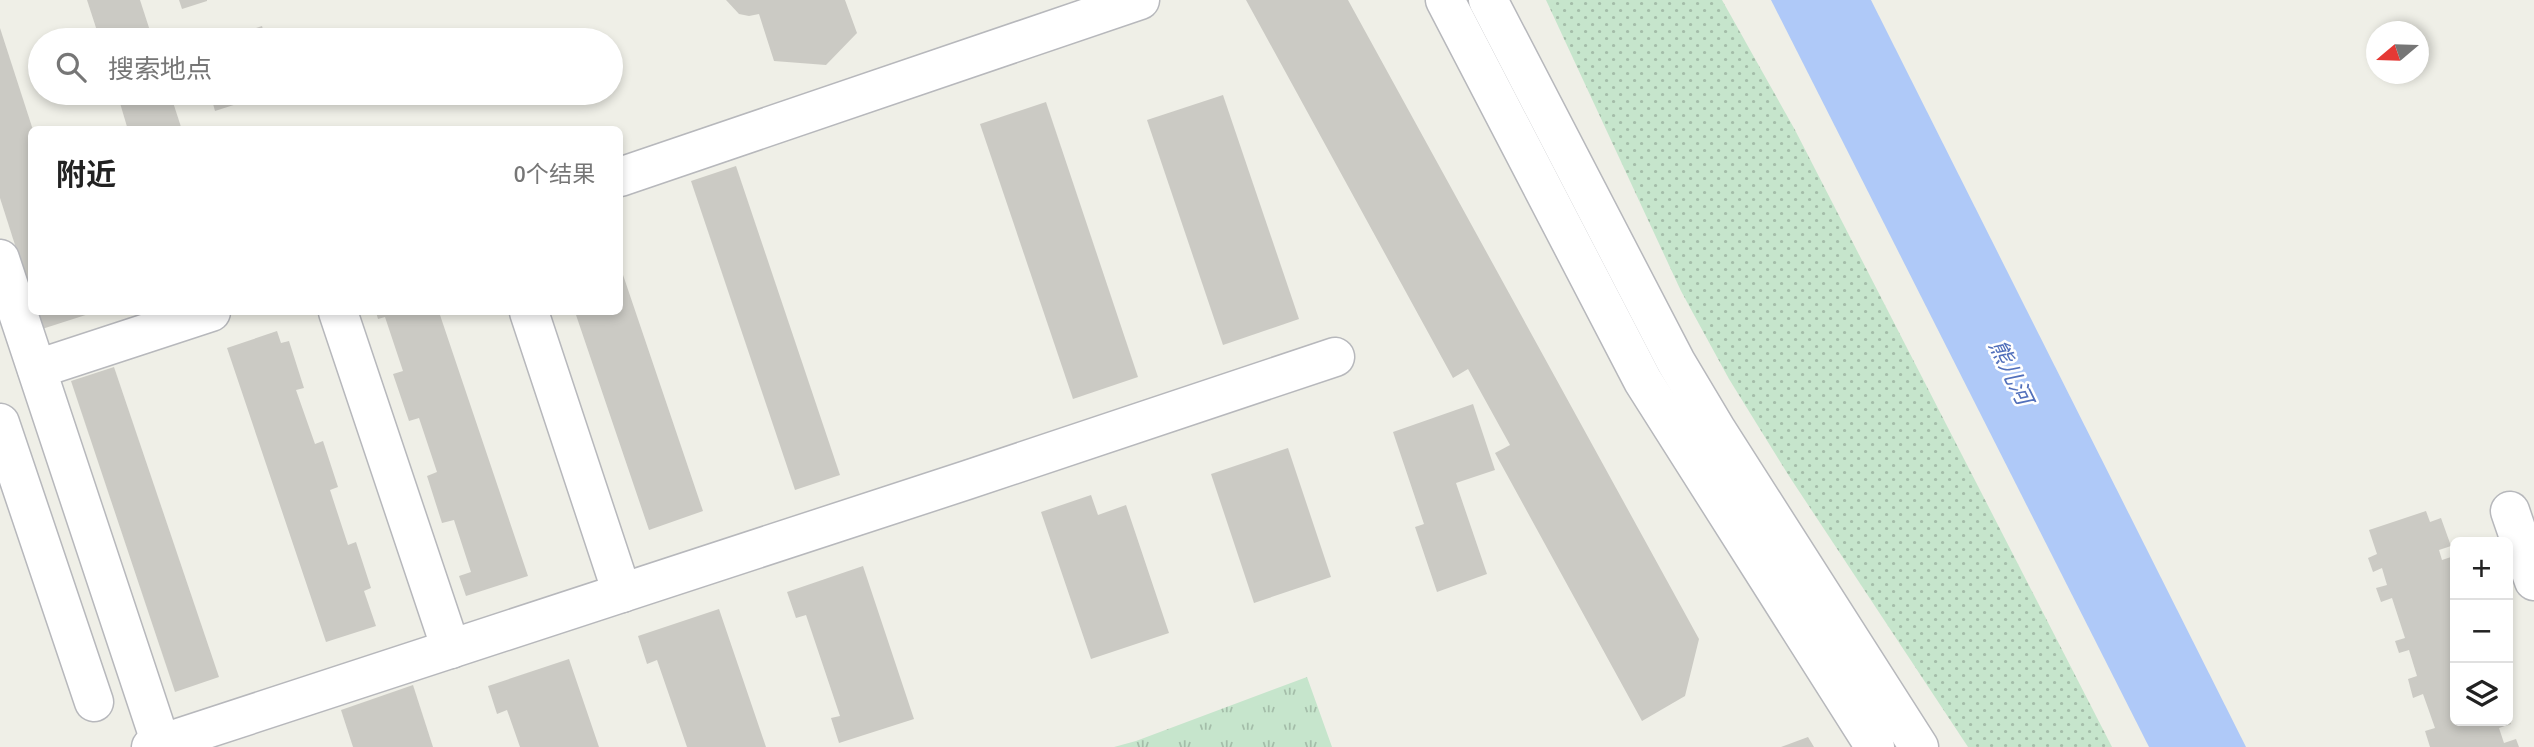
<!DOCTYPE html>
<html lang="zh">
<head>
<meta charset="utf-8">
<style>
	:root { --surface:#fff; --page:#f6f6f6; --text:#222; --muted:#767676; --line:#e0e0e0 }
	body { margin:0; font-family:Signika,"Noto Sans SC",sans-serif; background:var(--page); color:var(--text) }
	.controls { position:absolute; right:21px; bottom:21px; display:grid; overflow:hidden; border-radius:10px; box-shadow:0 4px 10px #0003 }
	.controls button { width:63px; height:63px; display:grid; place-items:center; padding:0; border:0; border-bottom:2px solid var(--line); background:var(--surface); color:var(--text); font:35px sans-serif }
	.compass { position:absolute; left:2366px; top:21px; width:63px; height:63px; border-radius:50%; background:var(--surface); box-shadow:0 4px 10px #0003; rotate:251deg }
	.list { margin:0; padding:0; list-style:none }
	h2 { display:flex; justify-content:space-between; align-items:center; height:91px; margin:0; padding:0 28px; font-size:30px }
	h2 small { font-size:23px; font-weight:400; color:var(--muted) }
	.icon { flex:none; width:38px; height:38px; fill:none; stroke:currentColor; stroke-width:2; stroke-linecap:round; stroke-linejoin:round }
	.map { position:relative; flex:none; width:2534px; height:747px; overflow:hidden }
	.search { position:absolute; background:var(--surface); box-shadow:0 4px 10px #0003; left:28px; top:28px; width:595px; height:77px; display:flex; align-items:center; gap:18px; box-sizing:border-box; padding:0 24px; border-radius:38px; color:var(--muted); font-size:26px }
	.panel { position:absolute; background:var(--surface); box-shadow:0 4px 10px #0003; left:28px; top:126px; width:595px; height:189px; border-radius:10px }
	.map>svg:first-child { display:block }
	.grass { fill:url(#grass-tufts) }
	.park { fill:url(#park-dots) }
	.water { fill:#afc9f8 }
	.building { fill:#cbcac4 }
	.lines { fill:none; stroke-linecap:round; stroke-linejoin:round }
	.minor-casing { stroke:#b7b8bc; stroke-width:41 }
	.minor { stroke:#fff; stroke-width:38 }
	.labels { text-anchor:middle; stroke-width:5; stroke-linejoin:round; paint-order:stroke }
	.water-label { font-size:23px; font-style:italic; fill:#5270bb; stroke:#fff }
</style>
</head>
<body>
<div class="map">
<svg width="2534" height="747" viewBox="0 0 2534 747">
	<defs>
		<pattern id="grass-tufts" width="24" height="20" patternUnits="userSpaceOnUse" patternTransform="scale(1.75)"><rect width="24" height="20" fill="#c6e5cc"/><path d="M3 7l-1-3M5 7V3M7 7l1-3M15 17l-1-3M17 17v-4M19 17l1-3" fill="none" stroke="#a4bda9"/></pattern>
		<pattern id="park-dots" width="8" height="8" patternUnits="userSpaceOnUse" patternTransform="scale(1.75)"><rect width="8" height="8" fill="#c6e5cc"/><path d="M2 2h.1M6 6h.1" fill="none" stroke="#a4bda9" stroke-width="1.8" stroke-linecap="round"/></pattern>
	</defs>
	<rect width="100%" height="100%" fill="#efefe7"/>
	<!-- grass -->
	<polygon class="grass" points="1307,677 1332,747 1114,747 1136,741"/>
	<!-- park -->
	<polygon class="park" points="1546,0 1722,0 1795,130 2112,747 1968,747 1789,476 1729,379 1681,291"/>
	<!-- water -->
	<polygon class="water" points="1771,0 1871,0 2246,747 2149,747"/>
	<!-- building -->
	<g class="building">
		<polygon points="87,0 140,0 153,40 100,40"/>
		<polygon points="179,0 207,0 207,1 182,9"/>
		<polygon points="726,0 845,0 857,33 826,65 774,61 759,14 749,16 739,14"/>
		<polygon points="1246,0 1348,0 1699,639 1685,696 1642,721 1495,453 1510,445 1468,369 1453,378"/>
		<polygon points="262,26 266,40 221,40"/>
		<polygon points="0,28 33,130 31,295 0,198"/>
		<polygon points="117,93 170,93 182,130 128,130"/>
		<polygon points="210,93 271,93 215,111"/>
		<polygon points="1223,95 1299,319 1223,345 1147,120"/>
		<polygon points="1046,102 1138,377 1073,399 980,124"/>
		<polygon points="736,166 840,475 795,490 691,181"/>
		<polygon points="620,266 703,511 649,530 575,312 620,312"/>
		<polygon points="36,312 95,312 42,329"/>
		<polygon points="376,312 439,312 528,576 466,596 459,576 471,572 454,520 442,523 427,476 437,472 419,418 409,421 393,374 403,371 385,317 378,319"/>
		<polygon points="277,331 281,343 289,341 304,388 296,390 315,444 323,441 338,487 330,490 348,545 356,542 371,588 364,591 376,626 326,642 227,348"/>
		<polygon points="114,367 219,677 175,692 71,381"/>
		<polygon points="1473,404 1495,470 1456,483 1487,574 1437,592 1415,527 1424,524 1393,432"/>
		<polygon points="1288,448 1331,577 1254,603 1211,474"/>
		<polygon points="1091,495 1098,515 1126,505 1169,633 1091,659 1041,512"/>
		<polygon points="2426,511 2430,522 2441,518 2451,546 2439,550 2442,560 2454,556 2455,559 2455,586 2452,587 2455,598 2455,721 2510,721 2511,724 2499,728 2504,743 2516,739 2519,747 2430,747 2425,731 2435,728 2423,694 2413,698 2408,679 2417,676 2409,650 2399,653 2395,641 2405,638 2392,598 2381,602 2376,588 2387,585 2382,568 2373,572 2368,558 2377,554 2369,530"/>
		<polygon points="863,566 914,719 839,743 831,718 840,716 806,615 796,618 787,592"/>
		<polygon points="719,609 766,747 687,747 657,660 647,664 638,636"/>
		<polygon points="569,659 599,747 520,747 507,710 497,714 488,686"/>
		<polygon points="413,685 433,747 353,747 341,710"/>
		<polygon points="1808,737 1814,747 1781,747"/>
	</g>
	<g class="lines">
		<!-- minor casing -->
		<g class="minor-casing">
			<g id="minor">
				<polyline points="1445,0 1643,381 1875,747"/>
				<polyline points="1488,0 1676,362 1716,429 1919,747"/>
				<polyline points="620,177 1140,0"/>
				<polyline points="0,259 161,744"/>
				<polyline points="338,312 451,649"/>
				<polyline points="529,312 622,593"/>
				<polyline points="37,369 211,312"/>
				<polyline points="0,423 94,702"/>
				<polyline points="2510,511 2534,581"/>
				<polyline points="151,747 967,480 1335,357"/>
			</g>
		</g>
		<!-- minor -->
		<use href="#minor" class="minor"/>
	</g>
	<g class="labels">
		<!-- water labels -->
		<g class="water-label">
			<text transform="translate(2011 372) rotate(64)" y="8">熊儿河</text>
		</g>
	</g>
</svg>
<div class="controls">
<button>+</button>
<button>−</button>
<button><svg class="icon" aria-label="layers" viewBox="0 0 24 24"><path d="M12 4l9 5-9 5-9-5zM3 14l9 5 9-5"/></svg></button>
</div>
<svg class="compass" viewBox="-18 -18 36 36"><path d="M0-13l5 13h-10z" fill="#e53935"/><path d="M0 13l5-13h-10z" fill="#767676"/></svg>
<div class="search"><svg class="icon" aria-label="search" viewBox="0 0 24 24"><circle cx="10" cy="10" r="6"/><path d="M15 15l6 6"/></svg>搜索地点</div>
<section class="panel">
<h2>附近<small>0个结果</small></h2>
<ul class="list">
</ul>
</section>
</div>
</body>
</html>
